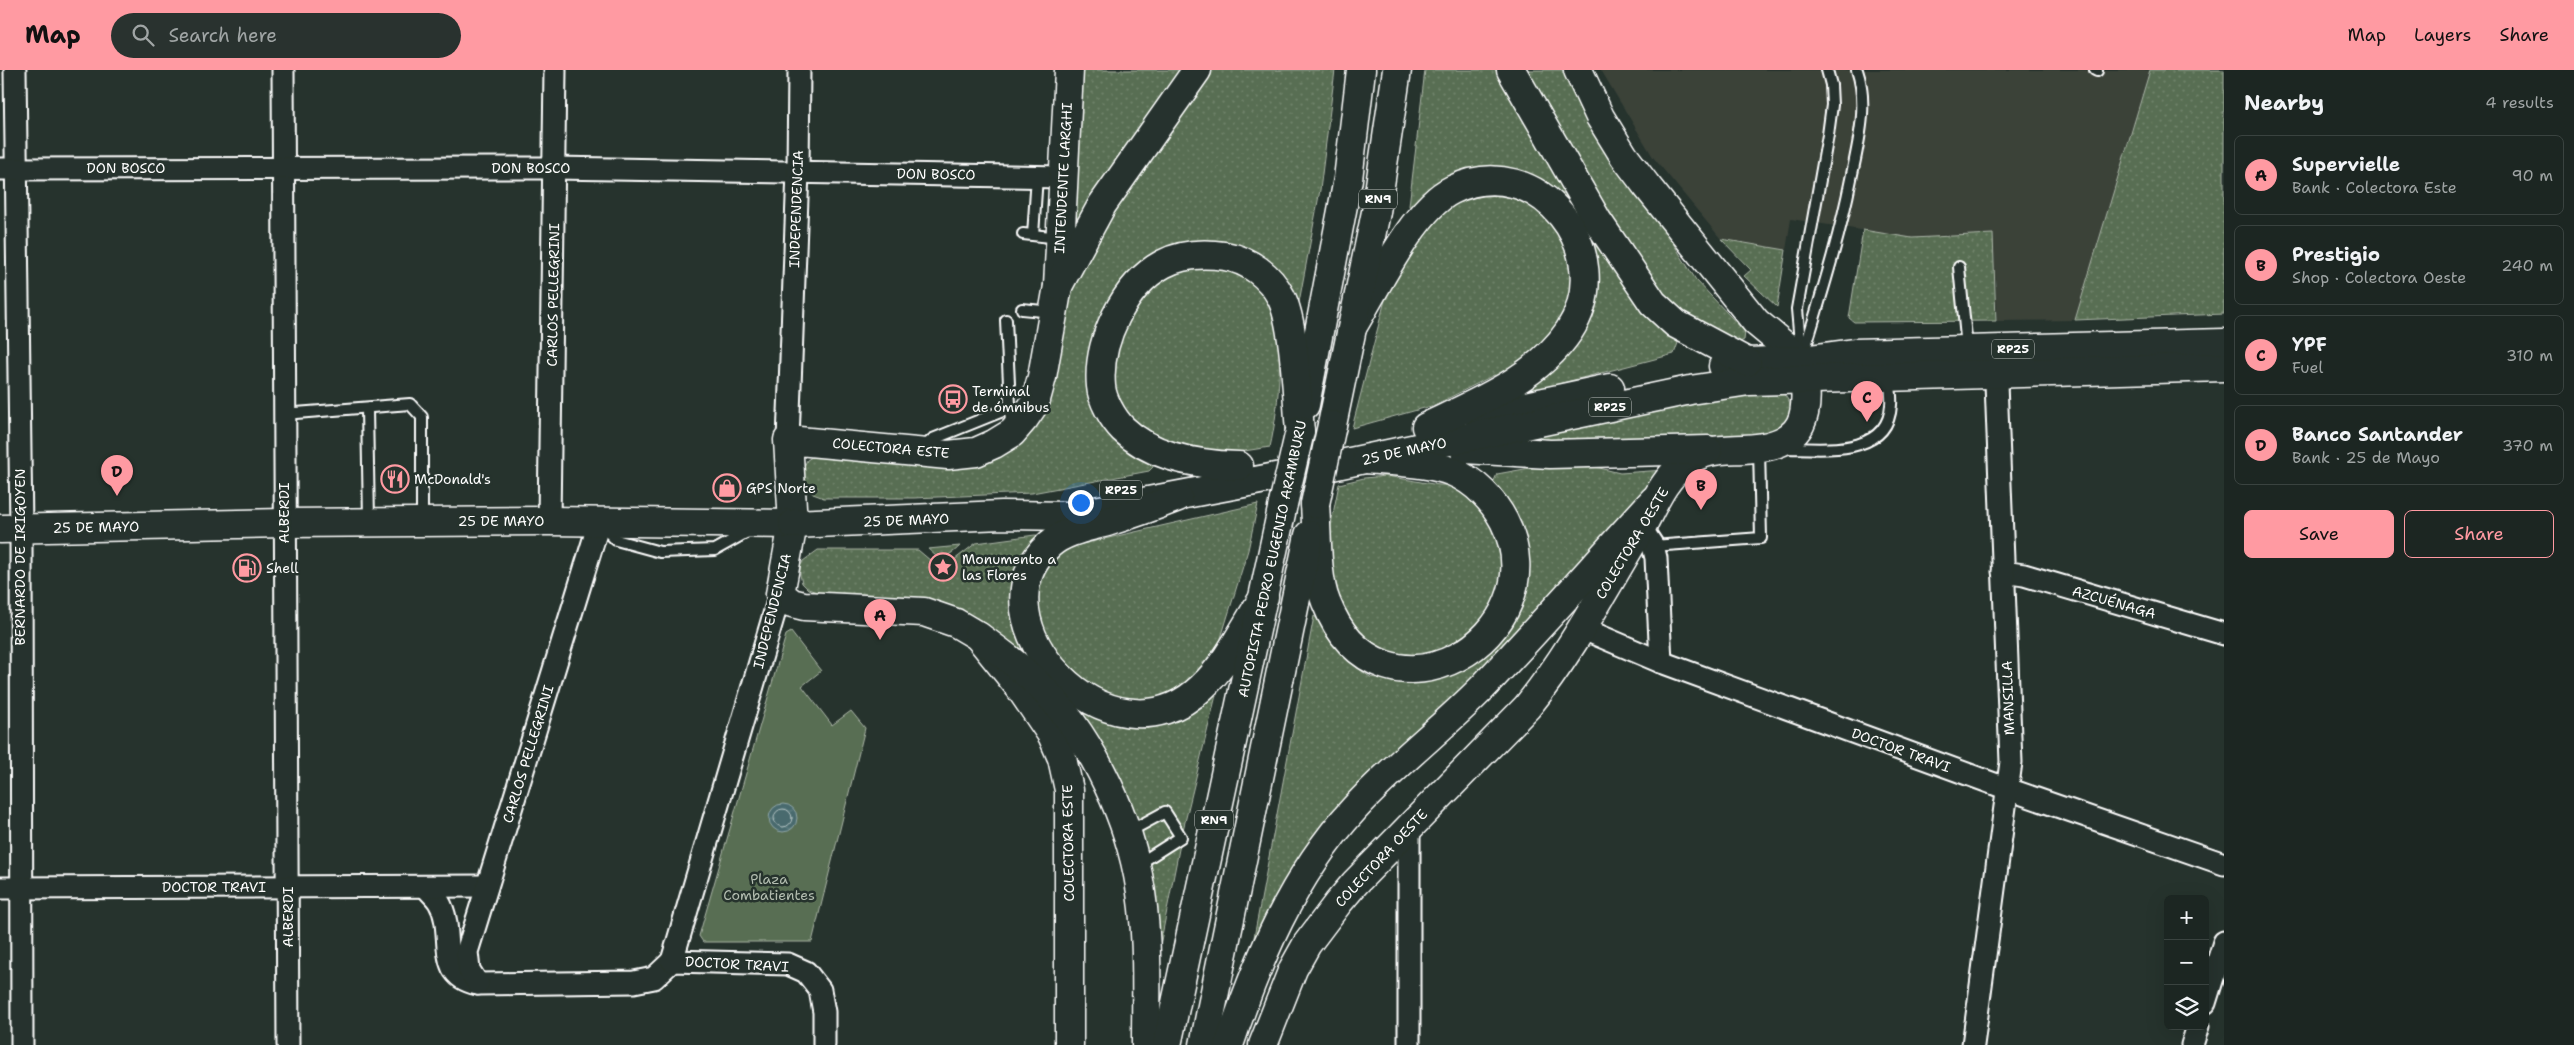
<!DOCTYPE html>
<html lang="en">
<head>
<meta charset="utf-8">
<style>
	:root { --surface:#1c2622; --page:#29322f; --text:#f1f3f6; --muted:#a0a5a5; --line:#3a4340; --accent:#ff9aa2 }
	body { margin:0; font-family:"Shantell Sans",sans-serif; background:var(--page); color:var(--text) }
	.controls { position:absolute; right:15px; bottom:15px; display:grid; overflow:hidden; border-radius:8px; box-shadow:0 5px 20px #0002 }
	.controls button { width:45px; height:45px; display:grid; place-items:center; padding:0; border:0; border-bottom:1px solid var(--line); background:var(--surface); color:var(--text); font:25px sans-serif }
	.you { position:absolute; left:1080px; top:432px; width:18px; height:18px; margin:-12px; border:4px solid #fff; border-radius:50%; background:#1a73e8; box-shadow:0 0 0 8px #1a73e833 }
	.badge { display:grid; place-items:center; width:32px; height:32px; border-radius:50%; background:var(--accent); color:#111; font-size:16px; font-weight:700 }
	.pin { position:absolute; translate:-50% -41px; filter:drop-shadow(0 1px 2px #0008) }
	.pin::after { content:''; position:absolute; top:26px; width:18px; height:15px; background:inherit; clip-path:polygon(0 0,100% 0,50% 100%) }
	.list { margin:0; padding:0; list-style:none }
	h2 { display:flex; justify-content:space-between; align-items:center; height:65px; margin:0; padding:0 20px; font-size:21px }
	h2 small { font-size:16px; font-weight:400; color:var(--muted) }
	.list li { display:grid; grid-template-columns:32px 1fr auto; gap:15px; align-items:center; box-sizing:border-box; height:80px; margin:0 10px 10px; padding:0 10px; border:1px solid var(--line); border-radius:8px }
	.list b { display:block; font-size:19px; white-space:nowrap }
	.list p { margin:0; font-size:16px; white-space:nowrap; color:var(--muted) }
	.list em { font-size:16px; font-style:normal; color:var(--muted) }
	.actions { display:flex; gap:10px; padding:15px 20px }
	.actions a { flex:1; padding:11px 0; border:1px solid var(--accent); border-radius:8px; text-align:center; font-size:18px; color:var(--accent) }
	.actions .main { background:var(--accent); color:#111 }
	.icon { flex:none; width:28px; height:28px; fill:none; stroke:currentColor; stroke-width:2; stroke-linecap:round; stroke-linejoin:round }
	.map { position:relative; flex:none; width:2224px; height:975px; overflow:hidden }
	header { display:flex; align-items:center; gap:30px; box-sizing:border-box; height:70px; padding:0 25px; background:var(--accent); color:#111 }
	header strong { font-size:24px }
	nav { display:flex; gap:28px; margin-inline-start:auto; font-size:18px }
	.search { width:350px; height:45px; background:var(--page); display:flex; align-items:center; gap:12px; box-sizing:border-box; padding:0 18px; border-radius:28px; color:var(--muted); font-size:19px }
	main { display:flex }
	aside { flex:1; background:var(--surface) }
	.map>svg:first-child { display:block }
	.built { fill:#3b4239 }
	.grass { fill:url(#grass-dots); stroke:#acb6a8 }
	.park { fill:#586e52; stroke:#acb6a8 }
	.water { fill:url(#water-ripples); stroke:#91a6a8 }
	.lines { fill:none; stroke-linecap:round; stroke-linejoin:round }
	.shore { stroke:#b6c4c5; stroke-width:1 }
	.lane-casing { stroke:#fff; stroke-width:14 }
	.street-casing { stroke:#fff; stroke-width:25 }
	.secondary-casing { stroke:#fff; stroke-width:31 }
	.primary-casing { stroke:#fff; stroke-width:31 }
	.highway-casing { stroke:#fff; stroke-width:31 }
	.lane { stroke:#26332d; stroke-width:10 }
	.street { stroke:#26332d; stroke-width:21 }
	.secondary { stroke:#26332d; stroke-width:28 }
	.primary { stroke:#26332d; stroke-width:28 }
	.highway { stroke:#26332d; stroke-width:28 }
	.highway-bridge-casing { stroke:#fff; stroke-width:31; stroke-linecap:butt }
	.highway-bridge { stroke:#26332d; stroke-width:28 }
	.labels { text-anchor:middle; stroke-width:5; stroke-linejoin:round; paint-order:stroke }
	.shield { fill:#26332d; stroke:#bec2c0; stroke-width:1 }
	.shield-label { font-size:12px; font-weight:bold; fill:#fff }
	.street-label { font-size:14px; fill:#fff; stroke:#26332d }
	.poi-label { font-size:14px; fill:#fff; stroke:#26332d; text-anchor:start }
	.park-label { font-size:14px; fill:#b4beb1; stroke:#26332d }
</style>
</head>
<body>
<header>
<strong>Map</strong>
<div class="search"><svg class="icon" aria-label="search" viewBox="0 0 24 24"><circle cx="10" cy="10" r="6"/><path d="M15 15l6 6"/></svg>Search here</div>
<nav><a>Map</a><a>Layers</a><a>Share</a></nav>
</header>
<main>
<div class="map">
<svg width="2224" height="975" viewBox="0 0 2224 975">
	<defs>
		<pattern id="grass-dots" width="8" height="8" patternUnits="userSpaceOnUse" patternTransform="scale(1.25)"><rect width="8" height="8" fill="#586e52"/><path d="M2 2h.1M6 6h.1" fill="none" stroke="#71846c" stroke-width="1.8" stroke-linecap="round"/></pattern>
		<pattern id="water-ripples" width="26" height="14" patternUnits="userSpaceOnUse" patternTransform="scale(1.25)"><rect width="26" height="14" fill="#486b6e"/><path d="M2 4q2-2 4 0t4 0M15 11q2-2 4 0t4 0" fill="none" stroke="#638184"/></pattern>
	</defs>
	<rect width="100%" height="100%" fill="#26332d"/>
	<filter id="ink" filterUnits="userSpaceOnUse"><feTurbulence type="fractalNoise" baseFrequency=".02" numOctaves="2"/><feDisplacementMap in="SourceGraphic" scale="10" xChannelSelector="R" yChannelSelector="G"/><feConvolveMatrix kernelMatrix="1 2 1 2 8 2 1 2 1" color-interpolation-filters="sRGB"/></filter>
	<g filter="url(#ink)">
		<!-- built -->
		<polygon class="built" points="1601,0 2150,0 2075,250 1997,251 1993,164 1912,168 1791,149 1786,180 1721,169 1653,87"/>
		<!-- grass -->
		<g class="grass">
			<polygon points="1079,0 1187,0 1071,169"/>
			<path d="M1209 0H1335L1320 120 1297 243 1265 200 1142 194 1094 338C1107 367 1127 376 1153 393V397L1149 401 1032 423 914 428H824L813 424 804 414 803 399 807 390 815 385 1004 382 1083 188Z"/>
			<polygon points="1425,0 1496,0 1637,229 1655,254 1678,273 1674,284 1520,324 1542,299 1590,193 1511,106 1414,137 1409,136"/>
			<polygon points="1517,0 1565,0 1696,210 1745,262 1744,270 1738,273 1677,250"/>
			<polygon points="2150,0 2224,0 2224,244 2075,250"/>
			<polygon points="1475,123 1513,123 1541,138 1566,171 1577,215 1561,258 1506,309 1494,305 1435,335 1352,358 1385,230 1406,186 1436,139"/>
			<polygon points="1863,160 1912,168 1993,164 1996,251 1854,252 1849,248"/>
			<polygon points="1721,169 1786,180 1777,237 1744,206 1751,200"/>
			<path d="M1231 195C1241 202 1257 211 1264 221 1288 253 1279 339 1270 377L1218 385 1166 377 1117 342 1107 295 1122 250 1167 197Z"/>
			<path d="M1740 321H1781C1795 336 1793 344 1781 360L1705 369 1555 370 1529 368Z"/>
			<polygon points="1587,395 1620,403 1665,400 1252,878 1314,546 1318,549 1327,567 1348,591 1370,607 1397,611 1422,611 1517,534 1490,420 1497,404 1530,398"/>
			<polygon points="1386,406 1439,415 1455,415 1481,431 1507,478 1495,547 1441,589 1367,583 1336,532 1329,464 1339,414 1364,408"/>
			<polygon points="1258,434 1248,480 1217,581 1191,611 1168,626 1115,633 1050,584 1033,518 1060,479"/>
			<path d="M1035 465 1043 466C1030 483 1015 499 1011 521 1001 585 1077 658 1139 655 1151 654 1203 624 1218 617L1183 760 1166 735 1131 755 975 551 826 525 808 519 802 513 800 505V497L803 491 818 480H918L931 491 942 495 954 490 976 473Z"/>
			<path d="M960 476C953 483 947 487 937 487L928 479Z"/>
			<polygon points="1164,747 1175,765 1142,786 1134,766"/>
			<polygon points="1180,774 1156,896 1145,797"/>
		</g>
		<!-- park -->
		<polygon class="park" points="791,562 821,601 802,616 832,655 851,641 865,658 812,872 703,872 699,866 786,565"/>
		<!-- water -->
		<circle class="water" cx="783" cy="748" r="14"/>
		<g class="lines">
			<!-- shore -->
			<circle class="shore" cx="783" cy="748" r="9"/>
			<!-- lane casing -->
			<g class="lane-casing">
				<g id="lane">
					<polyline points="2095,0 2097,1"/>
					<polyline points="1023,164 1060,168"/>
					<polyline points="1033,165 1037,106"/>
					<polyline points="1959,197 1967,278"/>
					<polyline points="1022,239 1053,242"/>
					<polyline points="1006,250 1011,356"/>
					<polyline points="1801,284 1797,239 1828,65 1832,35 1831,15 1827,0"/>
					<path d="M1802 289C1820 229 1839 170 1851 109 1858 74 1869 35 1857 0"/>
					<polyline points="367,339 369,450"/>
					<polyline points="283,344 410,334 422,347 422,451"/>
					<polyline points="923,378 933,369 1010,338"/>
					<path d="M1783 378C1820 378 1888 388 1891 335 1892 327 1890 317 1889 308"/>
					<polyline points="603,457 616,470 660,482 715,480 751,460"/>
					<polyline points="1653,476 1761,468 1759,378"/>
					<polyline points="1128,762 1165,742 1181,767 1137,795"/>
				</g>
			</g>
			<!-- street casing -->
			<g class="street-casing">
				<g id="street">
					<polyline points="15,0 21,459 22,975"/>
					<polyline points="283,0 288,975"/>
					<polyline points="0,99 555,98 1062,107"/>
					<polyline points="788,370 798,101 799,0"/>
					<polyline points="549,451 555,0"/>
					<polyline points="1641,458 1653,476 1656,488 1661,592"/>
					<polyline points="2003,502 2024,505 2224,564"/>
					<polyline points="1581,558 1661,592 2008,719 2224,794"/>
					<polyline points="1409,756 1409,975"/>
					<path d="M426 817C430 822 436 827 439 832 457 862 433 906 478 914L634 912 654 908 672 891 788 894 806 902 820 920 824 942V975"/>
					<polyline points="0,818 487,816"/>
					<polyline points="672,891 780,524"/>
					<polyline points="478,914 469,900 467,882 599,453"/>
					<polyline points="2205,933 2224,872"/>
					<polyline points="1973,975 2011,692 1995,288"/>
					<polyline points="2192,975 2198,956"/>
				</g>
			</g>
			<!-- secondary casing -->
			<g class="secondary-casing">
				<g id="secondary">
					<polyline points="1069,0 1058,216 1042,307 1035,333 1024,349 1012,363 994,374 976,382 948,385 788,370 793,454 780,524 792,533 804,536 924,542 956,553 978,566 1020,618 1052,665 1062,688 1069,720 1069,975"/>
					<polyline points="0,459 284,453 549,451 793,454"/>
					<path d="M1263 975 1293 899 1307 874 1338 833 1355 813 1527 637C1570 584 1602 523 1637 465 1652 440 1661 411 1685 393 1703 379 1721 380 1743 379 1808 377 1811 345 1802 290L1756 252 1646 115 1624 86 1600 47 1578 0"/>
				</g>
			</g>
			<!-- primary casing -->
			<g class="primary-casing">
				<g id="primary">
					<polyline points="1723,296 1747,292 1802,290 1854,283 2224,273"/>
					<polyline points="1478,346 1610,318"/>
					<polyline points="1464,379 1550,384 1708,380"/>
					<polyline points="793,454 1002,445 1068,446 1308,401 1690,320 1749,311 2224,297"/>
				</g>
			</g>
			<!-- highway casing -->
			<g class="highway-casing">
				<g id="highway">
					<polyline points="1511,0 1597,150 1653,233 1676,254 1747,292"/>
					<polyline points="1058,216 1102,135 1197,0"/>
					<path d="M1353 256C1375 220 1414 138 1452 120 1538 78 1620 183 1569 261 1538 308 1476 333 1426 357"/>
					<polyline points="1305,335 1348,109 1361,0"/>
					<polyline points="1332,355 1376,142 1397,0"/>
					<path d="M1239 396C1200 395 1153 388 1123 359 1113 349 1102 330 1101 316 1097 272 1124 215 1163 194 1183 183 1204 183 1225 186 1249 190 1270 206 1281 227 1295 253 1297 330 1300 361"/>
					<path d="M1178 427C1155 436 1133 444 1110 451 1091 457 1066 460 1050 474 965 547 1110 706 1202 617 1228 593 1245 556 1264 527"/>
					<path d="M1315 434C1317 461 1316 508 1326 532 1381 673 1562 565 1504 451 1493 430 1475 411 1453 402 1427 392 1395 392 1367 389"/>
					<path d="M978 566C999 581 1019 596 1037 613 1087 660 1125 739 1138 805 1149 860 1146 919 1146 975"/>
					<polyline points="1167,975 1283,434"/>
					<polyline points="1204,975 1309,465"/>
					<path d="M1229 975C1258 889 1292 807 1354 739 1394 695 1442 659 1483 617 1541 556 1597 492 1654 430"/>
				</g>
			</g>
			<!-- lane -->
			<use href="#lane" class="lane"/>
			<!-- street -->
			<use href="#street" class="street"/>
			<!-- secondary -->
			<use href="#secondary" class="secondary"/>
			<!-- primary -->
			<use href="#primary" class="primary"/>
			<!-- highway -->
			<use href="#highway" class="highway"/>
			<!-- highway-bridge casing -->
			<g class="highway-bridge-casing">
				<g id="highway-bridge">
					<polyline points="1283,434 1300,361"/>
					<polyline points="1315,434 1332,355"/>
				</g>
			</g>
			<!-- highway-bridge -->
			<use href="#highway-bridge" class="highway-bridge"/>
		</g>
	</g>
	<!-- icons -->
	<defs>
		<g id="bus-ring" transform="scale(1.4375)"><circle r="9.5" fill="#26332d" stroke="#ff9aa2" stroke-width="1.5"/><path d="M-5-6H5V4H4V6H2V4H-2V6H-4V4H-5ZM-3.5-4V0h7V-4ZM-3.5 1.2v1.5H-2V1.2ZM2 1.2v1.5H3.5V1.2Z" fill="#ff9aa2"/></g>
		<g id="restaurant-ring" transform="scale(1.4375)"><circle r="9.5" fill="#26332d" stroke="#ff9aa2" stroke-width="1.5"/><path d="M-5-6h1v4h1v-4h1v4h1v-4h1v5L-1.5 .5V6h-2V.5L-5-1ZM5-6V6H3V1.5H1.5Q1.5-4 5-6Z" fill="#ff9aa2"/></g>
		<g id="shop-ring" transform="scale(1.4375)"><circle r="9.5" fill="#26332d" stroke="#ff9aa2" stroke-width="1.5"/><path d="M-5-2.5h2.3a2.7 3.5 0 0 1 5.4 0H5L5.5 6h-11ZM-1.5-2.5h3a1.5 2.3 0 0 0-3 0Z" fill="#ff9aa2"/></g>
		<g id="sight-ring" transform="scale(1.4375)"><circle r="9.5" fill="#26332d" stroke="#ff9aa2" stroke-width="1.5"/><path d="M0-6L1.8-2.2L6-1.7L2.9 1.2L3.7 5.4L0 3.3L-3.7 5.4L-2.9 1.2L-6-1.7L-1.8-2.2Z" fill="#ff9aa2"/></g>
		<g id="fuel-ring" transform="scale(1.4375)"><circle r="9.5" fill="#26332d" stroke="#ff9aa2" stroke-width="1.5"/><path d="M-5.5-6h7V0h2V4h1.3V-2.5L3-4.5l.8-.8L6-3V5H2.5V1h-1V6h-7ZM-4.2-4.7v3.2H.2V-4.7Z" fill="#ff9aa2"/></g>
	</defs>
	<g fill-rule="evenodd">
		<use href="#bus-ring" x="953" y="329"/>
		<use href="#restaurant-ring" x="395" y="409"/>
		<use href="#shop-ring" x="727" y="418"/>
		<use href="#sight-ring" x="943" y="497"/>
		<use href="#fuel-ring" x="247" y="498"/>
	</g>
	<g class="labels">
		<!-- shield labels -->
		<g class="shield">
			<rect x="1359" y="119.5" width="38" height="19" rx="4"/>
			<rect x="1992" y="269.5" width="42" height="19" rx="4"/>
			<rect x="1589" y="327.5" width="42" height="19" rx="4"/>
			<rect x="1100" y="410.5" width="42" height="19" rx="4"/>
			<rect x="1195" y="740.5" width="38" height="19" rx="4"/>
		</g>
		<g class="shield-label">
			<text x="1378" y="133">RN9</text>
			<text x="2013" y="283">RP25</text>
			<text x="1610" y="341">RP25</text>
			<text x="1121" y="424">RP25</text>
			<text x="1214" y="754">RN9</text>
		</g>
		<!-- street labels -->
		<g class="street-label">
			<text x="126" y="103">DON BOSCO</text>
			<text x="531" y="103">DON BOSCO</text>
			<text transform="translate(936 104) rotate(1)" y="5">DON BOSCO</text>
			<text transform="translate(1063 108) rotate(-87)" y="5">INTENDENTE LARGHI</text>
			<text transform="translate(796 139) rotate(-88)" y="5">INDEPENDENCIA</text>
			<text transform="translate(553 225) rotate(-89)" y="5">CARLOS PELLEGRINI</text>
			<text transform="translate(891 378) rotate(5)" y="5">COLECTORA ESTE</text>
			<text transform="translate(1404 381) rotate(-12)" y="5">25 DE MAYO</text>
			<text transform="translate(284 443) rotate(-90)" y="5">ALBERDI</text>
			<text transform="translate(906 450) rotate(-2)" y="5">25 DE MAYO</text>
			<text x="501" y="456">25 DE MAYO</text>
			<text transform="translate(96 457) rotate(-1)" y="5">25 DE MAYO</text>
			<text transform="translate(1632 473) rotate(-59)" y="5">COLECTORA OESTE</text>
			<text transform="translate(20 487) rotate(-90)" y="5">BERNARDO DE IRIGOYEN</text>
			<text transform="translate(1272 489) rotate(-78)" y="5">AUTOPISTA PEDRO EUGENIO ARAMBURU</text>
			<text transform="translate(2114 532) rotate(16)" y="5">AZCUÉNAGA</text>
			<text transform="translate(772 541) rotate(-76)" y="5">INDEPENDENCIA</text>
			<text transform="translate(2008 628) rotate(-92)" y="5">MANSILLA</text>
			<text transform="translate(1901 680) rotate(20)" y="5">DOCTOR TRAVI</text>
			<text transform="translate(528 684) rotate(-73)" y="5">CARLOS PELLEGRINI</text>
			<text transform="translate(1068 773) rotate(-91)" y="5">COLECTORA ESTE</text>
			<text transform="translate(1381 788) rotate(-47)" y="5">COLECTORA OESTE</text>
			<text x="214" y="822">DOCTOR TRAVI</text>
			<text transform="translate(288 847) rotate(-90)" y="5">ALBERDI</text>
			<text transform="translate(737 894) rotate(3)" y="5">DOCTOR TRAVI</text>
		</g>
		<!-- poi labels -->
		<g class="poi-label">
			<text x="972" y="326">Terminal<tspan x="972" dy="16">de ómnibus</tspan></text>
			<text x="414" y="414">McDonald's</text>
			<text x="746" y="423">GPS Norte</text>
			<text x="962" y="494">Monumento a<tspan x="962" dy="16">las Flores</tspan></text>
			<text x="266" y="503">Shell</text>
		</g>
		<!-- park labels -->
		<g class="park-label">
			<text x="769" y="814">Plaza<tspan x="769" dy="16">Combatientes</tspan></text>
		</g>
	</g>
</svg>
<div class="controls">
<button>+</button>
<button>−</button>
<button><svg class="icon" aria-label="layers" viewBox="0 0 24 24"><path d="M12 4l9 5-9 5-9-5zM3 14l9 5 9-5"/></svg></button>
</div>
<div class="you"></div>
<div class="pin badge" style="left:880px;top:570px">A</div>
<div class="pin badge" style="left:1701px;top:440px">B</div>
<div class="pin badge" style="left:1867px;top:352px">C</div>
<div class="pin badge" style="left:117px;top:426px">D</div>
</div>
<aside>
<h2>Nearby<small>4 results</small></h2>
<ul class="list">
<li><span class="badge">A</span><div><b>Supervielle</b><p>Bank · Colectora Este</p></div><em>90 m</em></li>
<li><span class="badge">B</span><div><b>Prestigio</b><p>Shop · Colectora Oeste</p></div><em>240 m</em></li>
<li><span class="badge">C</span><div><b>YPF</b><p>Fuel</p></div><em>310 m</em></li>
<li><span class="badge">D</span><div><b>Banco Santander</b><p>Bank · 25 de Mayo</p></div><em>370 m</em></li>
</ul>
<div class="actions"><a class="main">Save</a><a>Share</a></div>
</aside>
</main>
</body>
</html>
